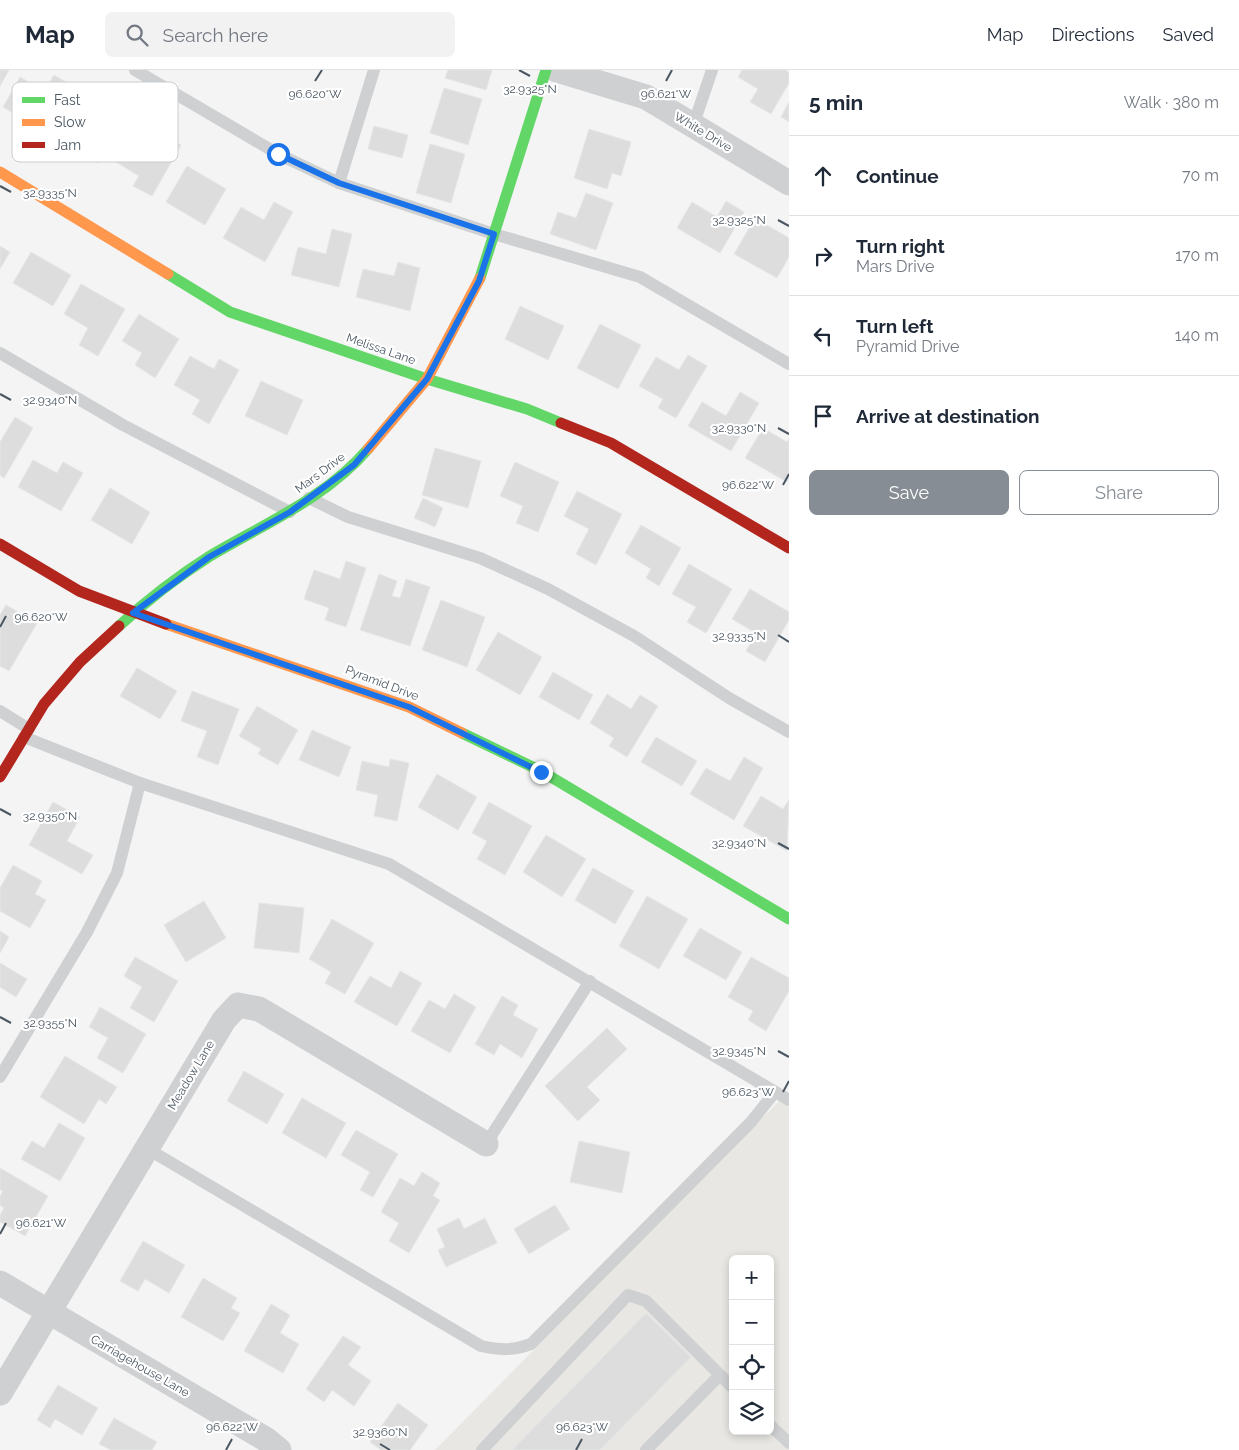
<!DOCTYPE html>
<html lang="en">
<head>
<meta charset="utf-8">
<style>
	:root { --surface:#fff; --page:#f2f2f3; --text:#1f2937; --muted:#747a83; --line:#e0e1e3; --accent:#868d94 }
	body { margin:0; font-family:Raleway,sans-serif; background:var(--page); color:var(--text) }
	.controls { position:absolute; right:15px; bottom:15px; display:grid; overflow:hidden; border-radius:8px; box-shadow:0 2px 8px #0003 }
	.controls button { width:45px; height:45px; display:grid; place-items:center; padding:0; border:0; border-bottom:1px solid var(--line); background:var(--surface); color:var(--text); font:25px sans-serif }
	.stop { position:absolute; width:15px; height:15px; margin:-11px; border:4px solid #1a73e8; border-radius:50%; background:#fff }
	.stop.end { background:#1a73e8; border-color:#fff; box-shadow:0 1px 5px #0008 }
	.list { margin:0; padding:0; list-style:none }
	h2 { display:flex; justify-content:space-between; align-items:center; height:65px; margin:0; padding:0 20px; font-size:21px }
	h2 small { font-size:16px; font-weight:400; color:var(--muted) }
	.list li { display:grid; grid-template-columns:32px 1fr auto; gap:15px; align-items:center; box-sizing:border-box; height:80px; padding:0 20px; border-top:1px solid var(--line) }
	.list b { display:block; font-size:19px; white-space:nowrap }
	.list p { margin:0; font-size:16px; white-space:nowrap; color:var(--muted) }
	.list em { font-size:16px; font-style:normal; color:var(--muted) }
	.actions { display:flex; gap:10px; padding:15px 20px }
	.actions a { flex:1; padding:11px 0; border:1px solid var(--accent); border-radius:8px; text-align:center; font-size:18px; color:var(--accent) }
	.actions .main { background:var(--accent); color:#fff }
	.icon { flex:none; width:28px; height:28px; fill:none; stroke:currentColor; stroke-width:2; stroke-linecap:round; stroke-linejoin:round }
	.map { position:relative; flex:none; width:789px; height:1380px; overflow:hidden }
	header { display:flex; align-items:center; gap:30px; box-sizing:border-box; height:70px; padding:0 25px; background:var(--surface); border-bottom:1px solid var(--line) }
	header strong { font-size:24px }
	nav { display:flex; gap:28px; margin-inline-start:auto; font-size:18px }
	.search { width:350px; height:45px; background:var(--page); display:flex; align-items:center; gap:12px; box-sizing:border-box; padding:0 18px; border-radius:8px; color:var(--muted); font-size:19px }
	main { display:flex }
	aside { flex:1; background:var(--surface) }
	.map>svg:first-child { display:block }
	.commercial { fill:#e8e7e3; fill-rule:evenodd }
	.building { fill:#ddddde; stroke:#e5e6e7 }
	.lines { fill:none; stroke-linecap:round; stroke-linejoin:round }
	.lane { stroke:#ced0d2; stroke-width:12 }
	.street { stroke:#ced0d2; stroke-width:25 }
	.fast { stroke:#63d668; stroke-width:11 }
	.slow { stroke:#ff974d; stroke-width:11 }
	.jam { stroke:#b3261e; stroke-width:11 }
	.route { stroke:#1a73e8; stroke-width:6 }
	.ticks { fill:none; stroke:#4a5661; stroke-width:2 }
	.labels { text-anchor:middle; stroke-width:4.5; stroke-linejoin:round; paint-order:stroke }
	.street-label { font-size:12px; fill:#4a5661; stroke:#fff }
	.key { fill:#fff; stroke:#c9ccd0; stroke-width:1 }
	.key-label { font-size:14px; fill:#4a5661 }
	.ticks-label { font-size:12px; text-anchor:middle; fill:#4a5661; stroke:#fff; stroke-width:4.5; stroke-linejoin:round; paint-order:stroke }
</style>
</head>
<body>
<header>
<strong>Map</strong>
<div class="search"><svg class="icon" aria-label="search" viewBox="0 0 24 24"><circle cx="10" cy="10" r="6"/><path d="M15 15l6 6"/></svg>Search here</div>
<nav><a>Map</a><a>Directions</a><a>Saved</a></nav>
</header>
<main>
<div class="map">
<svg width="789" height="1380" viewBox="0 0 789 1380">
	<rect width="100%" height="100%" fill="#f4f4f4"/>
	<!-- commercial -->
	<path class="commercial" d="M779 1031 789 1037V1380H435ZM733 1189H770V1361H733Z"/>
	<!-- building -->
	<g class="building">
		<polygon points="0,0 9,0 0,16"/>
		<polygon points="448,0 492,0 486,20 445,8"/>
		<polygon points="742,0 785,0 789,2 789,13 771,44 750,32 758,19 738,7"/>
		<polygon points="54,5 71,15 44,61 3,37 20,7 44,21"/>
		<polygon points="444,18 482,29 468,75 430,63"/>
		<polygon points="789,32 789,52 781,47"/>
		<polygon points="76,35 118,59 98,93 57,69"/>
		<polygon points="374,56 408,65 402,88 368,79"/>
		<polygon points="589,59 631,72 621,106 612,103 607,119 574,108"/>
		<polygon points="133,61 157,75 163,64 181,75 152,126 133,116 139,106 116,92"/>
		<polygon points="430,74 465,84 451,133 416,123"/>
		<polygon points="187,96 226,119 205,155 166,132"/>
		<polygon points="586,123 613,133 596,180 550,164 558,142 576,148"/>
		<polygon points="726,131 744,142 720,183 677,158 692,132 717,147"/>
		<polygon points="274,132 293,142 265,192 223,168 241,137 264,150"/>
		<polygon points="755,148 789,168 789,187 777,208 734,184"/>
		<polygon points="332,159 352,164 339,217 291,205 298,177 326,184"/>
		<polygon points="0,176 10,182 0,199"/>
		<polygon points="31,182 71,205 53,236 13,213"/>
		<polygon points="398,192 420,198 410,241 356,227 363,199 394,206"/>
		<polygon points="81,214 125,239 98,286 79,275 88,258 64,244"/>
		<polygon points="520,236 564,256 548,290 505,269"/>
		<polygon points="139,244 179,269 155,308 135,295 142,283 122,271"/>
		<polygon points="600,254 641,275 618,319 577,298"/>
		<polygon points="688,285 707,296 676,348 658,338 663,329 639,316 656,287 679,300"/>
		<polygon points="190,286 214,299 219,289 239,300 209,354 192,344 200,330 174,315"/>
		<polygon points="261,311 303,330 287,365 245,346"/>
		<polygon points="740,322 759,333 731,381 688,356 702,332 726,346"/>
		<polygon points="15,347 33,358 4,408 0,405 0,372"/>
		<polygon points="763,358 787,372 789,368 789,408 787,412 745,388"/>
		<polygon points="435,378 481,391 468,438 422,425"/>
		<polygon points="33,390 57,403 63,392 83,403 61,441 18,417"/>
		<polygon points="515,392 559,412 538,462 516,453 523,436 500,426"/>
		<polygon points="110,418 150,442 132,474 91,450"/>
		<polygon points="577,421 622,444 596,495 576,484 589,459 564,446"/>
		<polygon points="423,428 443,438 435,457 414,448"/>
		<polygon points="641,455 681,478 659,516 646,508 651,499 625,483"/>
		<polygon points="346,491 366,498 346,557 325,550 329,538 304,529 314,500 340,509"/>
		<polygon points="689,494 732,519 706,563 687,552 696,537 672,524"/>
		<polygon points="379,504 397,511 392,526 400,528 406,509 430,517 410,576 360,560"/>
		<polygon points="750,519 789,542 789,550 765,592 746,581 756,563 732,549"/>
		<polygon points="441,530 485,547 467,597 422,580"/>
		<polygon points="6,535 37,553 9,601 0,596 0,545"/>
		<polygon points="498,562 542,587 520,625 476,600"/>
		<polygon points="137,598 177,621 160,649 120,626"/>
		<polygon points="553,602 593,625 579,650 539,627"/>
		<polygon points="192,621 239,639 218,695 197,687 207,661 181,651"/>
		<polygon points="607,624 631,639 640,625 658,636 627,687 609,676 614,668 590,653"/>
		<polygon points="257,636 298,660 278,695 258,684 261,679 239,666"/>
		<polygon points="312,660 351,677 339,707 299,690"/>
		<polygon points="656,667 697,691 682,716 641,692"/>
		<polygon points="744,687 763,698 734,750 690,724 706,698 730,711"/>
		<polygon points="390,689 409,693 397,751 374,746 378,725 356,720 362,691 389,697"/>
		<polygon points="437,704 477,727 458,760 418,737"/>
		<polygon points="761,726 783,739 789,730 787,781 743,756"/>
		<polygon points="53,732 80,747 67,771 93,785 82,804 29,775"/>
		<polygon points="489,732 532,756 505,805 477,789 487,771 472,763"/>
		<polygon points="546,765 586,789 562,827 523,802"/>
		<polygon points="13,795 42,811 35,824 46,830 30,858 0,841 0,818"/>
		<polygon points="593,798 634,821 615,854 575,830"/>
		<polygon points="647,826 688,849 659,899 619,876"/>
		<polygon points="204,831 226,868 186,892 164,855"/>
		<polygon points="259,833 304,838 299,883 254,878"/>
		<polygon points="332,849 374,873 345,924 325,913 331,902 309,889"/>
		<polygon points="700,858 742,882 726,910 683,886"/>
		<polygon points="0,861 9,867 0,883"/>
		<polygon points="135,887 178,911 154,952 130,938 142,917 124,906"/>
		<polygon points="751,887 789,908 789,921 766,961 748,950 753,941 728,927"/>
		<polygon points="0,893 27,909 16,927 0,917"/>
		<polygon points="400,901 422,913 397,956 354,932 370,906 391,918"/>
		<polygon points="454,924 476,937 450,983 411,961 429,930 445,939"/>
		<polygon points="502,926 518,935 513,945 538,959 522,988 500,974 494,985 475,974"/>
		<polygon points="100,937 146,964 123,1003 97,988 108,968 89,957"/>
		<polygon points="607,958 627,979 587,1017 600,1030 578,1051 545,1016"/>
		<polygon points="65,986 117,1017 106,1034 99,1029 84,1054 40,1027"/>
		<polygon points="244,1001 284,1024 267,1054 227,1031"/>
		<polygon points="302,1028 346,1053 326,1088 282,1063"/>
		<polygon points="59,1053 85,1068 60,1111 21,1089 32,1071 44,1078"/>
		<polygon points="356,1060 398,1084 373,1127 360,1120 370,1102 341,1085"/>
		<polygon points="579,1071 630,1082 622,1123 570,1112"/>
		<polygon points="0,1098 48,1126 25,1166 0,1152 0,1145 4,1138 0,1135 0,1126 3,1121 0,1120"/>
		<polygon points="422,1102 440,1113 433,1126 440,1130 409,1183 389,1171 399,1153 381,1142 400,1108 414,1116"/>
		<polygon points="555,1135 570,1159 529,1184 514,1159"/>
		<polygon points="459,1148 464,1159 485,1148 497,1173 446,1197 438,1180 445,1177 437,1159"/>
		<polygon points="143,1171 185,1195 169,1223 145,1209 138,1221 120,1211"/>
		<polygon points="203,1208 237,1228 231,1238 240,1243 223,1271 181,1247"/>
		<polygon points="271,1234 290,1245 280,1263 299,1274 283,1303 244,1281"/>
		<polygon points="646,1243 691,1287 600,1380 512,1380"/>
		<polygon points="343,1266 361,1277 348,1295 371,1311 354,1336 332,1320 324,1332 306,1319"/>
		<polygon points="58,1315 98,1338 82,1365 55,1349 50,1358 37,1350"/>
		<polygon points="398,1333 428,1355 410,1380 381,1380 370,1372"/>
		<polygon points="114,1348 157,1372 152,1380 111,1380 99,1374"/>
	</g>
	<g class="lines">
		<!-- lane -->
		<g class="lane">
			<polyline points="135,0 278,84 339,113 494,164 640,207 789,294"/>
			<polyline points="693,56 712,0"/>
			<polyline points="339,113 374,0"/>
			<polyline points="0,283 123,355 290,442"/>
			<polyline points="309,428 348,447 480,488 548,519 634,566 729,628 789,662"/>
			<polyline points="0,641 29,659"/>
			<polyline points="24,667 140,713 389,794 789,1030"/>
			<polyline points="0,1007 87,862 117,803 140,713"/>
			<polyline points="486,1074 590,911"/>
			<path d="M146 1078 481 1276C499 1280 512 1281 531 1274L751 1052 775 1022"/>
			<polyline points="720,1305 733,1318"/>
			<polyline points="770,1355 789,1373"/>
			<polyline points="482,1380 628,1225 646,1231 720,1305 646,1380"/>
		</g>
		<!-- street -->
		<g class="street">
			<polyline points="557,0 646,27 789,113"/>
			<polyline points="0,1213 267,1370 279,1380"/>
			<polyline points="0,1323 224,950 238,935 259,939 486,1074"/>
		</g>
		<!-- fast -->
		<g class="fast">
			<polyline points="168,204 230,242 427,309 527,339 561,353"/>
			<polyline points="480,208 546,0"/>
			<path d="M119 556C145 532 180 505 210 486 264 454 326 428 368 379"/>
			<polyline points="462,663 541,701 789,849"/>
		</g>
		<!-- slow -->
		<g class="slow">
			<polyline points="0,102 168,204"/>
			<polyline points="368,379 427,309 480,208"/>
			<polyline points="166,554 409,637 462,663"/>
		</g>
		<!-- jam -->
		<g class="jam">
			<polyline points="561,353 611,373 789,478"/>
			<polyline points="0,474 79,521 166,554"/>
			<polyline points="0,707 44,634 80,592 119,556"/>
		</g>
	</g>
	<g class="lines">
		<!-- route -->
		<polyline class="route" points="278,84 339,113 494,164 479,211 427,309 354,395 290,442 209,487 133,543 409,637 541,702"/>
	</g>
	<!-- ticks -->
	<path class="ticks" d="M519 0 530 6M315 11 322 0M666 11 672 0M0 116 11 122M778 150 789 156M0 324 11 330M778 358 789 364M783 415 789 404M0 557 6 546M778 565 789 572M0 739 11 745M778 773 789 779M0 947 11 953M778 981 789 987M783 1022 789 1011M0 1164 6 1153M380 1374 390 1380M226 1380 232 1369M576 1380 582 1369"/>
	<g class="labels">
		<!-- street labels -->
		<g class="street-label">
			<text transform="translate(703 62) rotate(31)" y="4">White Drive</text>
			<text transform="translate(381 279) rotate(19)" y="4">Melissa Lane</text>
			<text transform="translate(320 403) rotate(-37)" y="4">Mars Drive</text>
			<text transform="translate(382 613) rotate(21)" y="4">Pyramid Drive</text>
			<text transform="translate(191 1005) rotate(-59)" y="4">Meadow Lane</text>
			<text transform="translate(140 1296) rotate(30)" y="4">Carriagehouse Lane</text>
		</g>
	</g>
	<!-- legend -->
	<rect x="12" y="12" width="166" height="80" rx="8" class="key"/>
	<rect x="22" y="27" width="23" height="6" fill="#63d668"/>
	<rect x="22" y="49" width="23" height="7" fill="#ff974d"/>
	<rect x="22" y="72" width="23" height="6" fill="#b3261e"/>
	<g class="key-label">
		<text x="54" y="35">Fast</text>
		<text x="54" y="57">Slow</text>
		<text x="54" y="80">Jam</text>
	</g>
	<g class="ticks-label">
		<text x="530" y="23">32.9325°N</text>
		<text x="315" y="28">96.620°W</text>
		<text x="666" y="28">96.621°W</text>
		<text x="50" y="127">32.9335°N</text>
		<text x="739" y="154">32.9325°N</text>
		<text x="50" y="334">32.9340°N</text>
		<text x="739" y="362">32.9330°N</text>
		<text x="748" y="419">96.622°W</text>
		<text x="41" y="551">96.620°W</text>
		<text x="739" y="570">32.9335°N</text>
		<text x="50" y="750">32.9350°N</text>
		<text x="739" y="777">32.9340°N</text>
		<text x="50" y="957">32.9355°N</text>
		<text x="739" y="985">32.9345°N</text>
		<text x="748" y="1026">96.623°W</text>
		<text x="41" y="1157">96.621°W</text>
		<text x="232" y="1361">96.622°W</text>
		<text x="582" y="1361">96.623°W</text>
		<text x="380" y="1366">32.9360°N</text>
	</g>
</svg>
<div class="controls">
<button>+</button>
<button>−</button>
<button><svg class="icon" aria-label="locate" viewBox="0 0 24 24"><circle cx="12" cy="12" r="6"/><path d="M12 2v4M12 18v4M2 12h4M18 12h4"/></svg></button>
<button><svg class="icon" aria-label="layers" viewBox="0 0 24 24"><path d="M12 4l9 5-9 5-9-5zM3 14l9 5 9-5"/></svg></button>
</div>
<div class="stop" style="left:278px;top:84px"></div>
<div class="stop end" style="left:541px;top:702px"></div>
</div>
<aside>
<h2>5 min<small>Walk · 380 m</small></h2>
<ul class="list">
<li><svg class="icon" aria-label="ahead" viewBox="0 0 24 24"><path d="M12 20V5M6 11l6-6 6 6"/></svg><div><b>Continue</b></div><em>70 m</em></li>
<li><svg class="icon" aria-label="right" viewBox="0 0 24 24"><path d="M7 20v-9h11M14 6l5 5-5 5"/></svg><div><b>Turn right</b><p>Mars Drive</p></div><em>170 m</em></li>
<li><svg class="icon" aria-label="left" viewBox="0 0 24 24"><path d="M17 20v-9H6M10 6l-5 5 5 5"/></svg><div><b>Turn left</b><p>Pyramid Drive</p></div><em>140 m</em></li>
<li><svg class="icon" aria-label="arrive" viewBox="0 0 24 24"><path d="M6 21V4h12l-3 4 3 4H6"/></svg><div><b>Arrive at destination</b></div></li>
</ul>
<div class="actions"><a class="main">Save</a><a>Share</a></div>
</aside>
</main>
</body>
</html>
